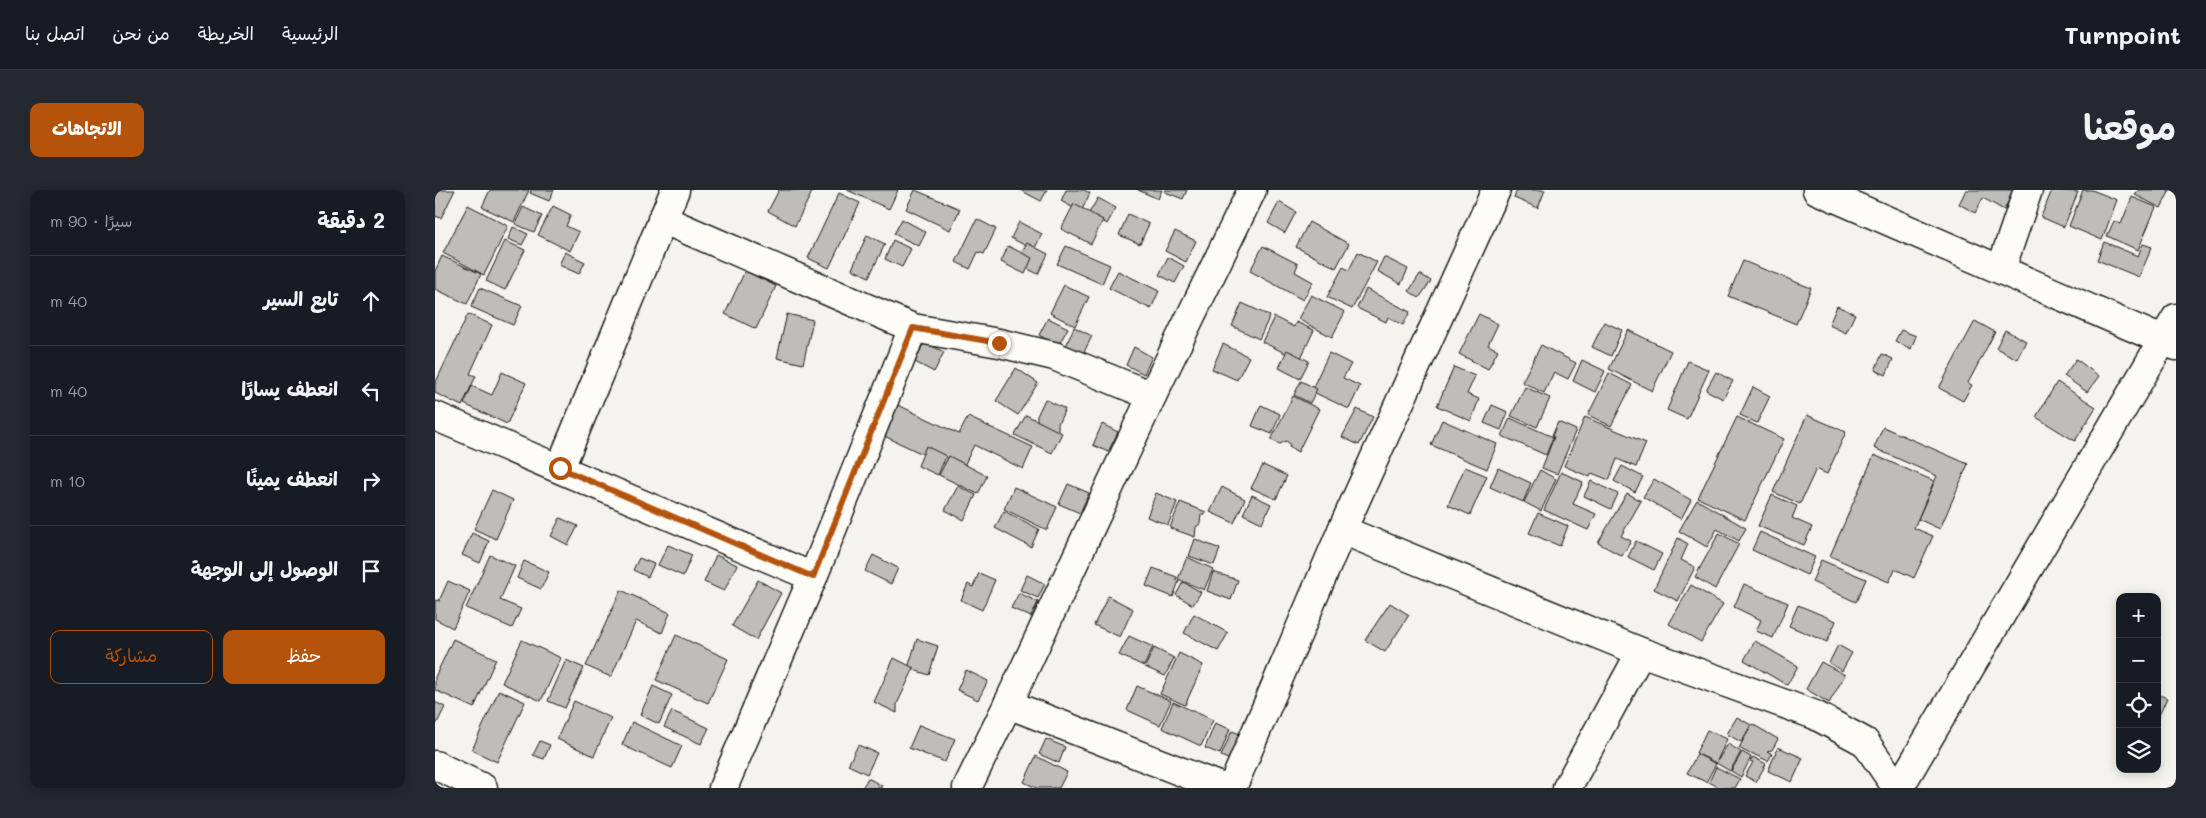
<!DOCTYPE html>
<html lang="ar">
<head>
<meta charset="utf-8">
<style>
	:root { --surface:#171b24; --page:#242831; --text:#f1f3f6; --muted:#9ea1a6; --line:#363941; --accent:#b45309 }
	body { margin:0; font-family:Mali,"Playpen Sans Arabic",sans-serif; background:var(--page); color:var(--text); direction:rtl }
	.controls { position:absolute; right:15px; bottom:15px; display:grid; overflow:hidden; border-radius:10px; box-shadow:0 2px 12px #0003 }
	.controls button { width:45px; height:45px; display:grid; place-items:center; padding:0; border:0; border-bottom:1px solid var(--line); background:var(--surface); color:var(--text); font:25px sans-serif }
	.stop { position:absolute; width:15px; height:15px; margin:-11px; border:4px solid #b45309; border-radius:50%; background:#fff }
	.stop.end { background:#b45309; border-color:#fff; box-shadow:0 1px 5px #0008 }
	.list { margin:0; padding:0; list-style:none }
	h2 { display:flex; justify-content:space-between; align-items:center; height:65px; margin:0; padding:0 20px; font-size:21px }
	h2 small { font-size:16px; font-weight:400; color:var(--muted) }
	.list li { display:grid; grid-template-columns:32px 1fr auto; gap:15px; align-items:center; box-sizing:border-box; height:90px; padding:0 20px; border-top:1px solid var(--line) }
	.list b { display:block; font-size:19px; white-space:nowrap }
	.list em { font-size:16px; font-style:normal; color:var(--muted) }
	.actions { display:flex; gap:10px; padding:15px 20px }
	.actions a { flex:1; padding:11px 0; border:1px solid var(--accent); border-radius:10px; text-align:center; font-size:18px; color:var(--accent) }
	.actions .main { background:var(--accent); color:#fff }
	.icon { flex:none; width:28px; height:28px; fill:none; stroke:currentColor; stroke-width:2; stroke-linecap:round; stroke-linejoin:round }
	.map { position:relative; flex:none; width:1741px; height:598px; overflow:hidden; direction:ltr; border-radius:10px }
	header { display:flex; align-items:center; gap:30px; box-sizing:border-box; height:70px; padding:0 25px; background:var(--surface); border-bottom:1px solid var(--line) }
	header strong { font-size:24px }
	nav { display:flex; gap:28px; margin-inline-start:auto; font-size:18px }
	.intro { display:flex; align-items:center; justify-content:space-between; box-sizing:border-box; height:120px; padding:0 30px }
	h1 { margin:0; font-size:35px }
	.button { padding:12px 22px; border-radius:10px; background:var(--accent); color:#fff; font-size:18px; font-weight:700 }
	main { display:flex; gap:30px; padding:0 30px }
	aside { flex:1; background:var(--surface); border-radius:10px; box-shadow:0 2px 12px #0003 }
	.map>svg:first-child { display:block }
	.building { fill:#bebdba; stroke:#1c1c1c }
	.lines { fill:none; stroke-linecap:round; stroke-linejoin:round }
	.minor-casing { stroke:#1c1c1c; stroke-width:31 }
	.minor { stroke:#fdfcf7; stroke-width:28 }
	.route { stroke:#b45309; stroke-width:6 }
</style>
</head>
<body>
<header>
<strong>Turnpoint</strong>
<nav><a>الرئيسية</a><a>الخريطة</a><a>من نحن</a><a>اتصل بنا</a></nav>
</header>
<div class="intro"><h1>موقعنا</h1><a class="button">الاتجاهات</a></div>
<main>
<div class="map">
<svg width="1741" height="598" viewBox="0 0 1741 598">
	<rect width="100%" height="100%" fill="#f4f3ee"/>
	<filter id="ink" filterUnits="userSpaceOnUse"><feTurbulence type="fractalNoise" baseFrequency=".02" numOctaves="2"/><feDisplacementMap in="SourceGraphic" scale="10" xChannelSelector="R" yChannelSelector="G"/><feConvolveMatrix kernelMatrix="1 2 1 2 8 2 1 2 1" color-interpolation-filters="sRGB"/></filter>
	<g filter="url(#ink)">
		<!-- building -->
		<g class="building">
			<polygon points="0,0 20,0 6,28 0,26"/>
			<polygon points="55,0 94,0 79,32 47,17"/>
			<polygon points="96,0 119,0 114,11 95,3"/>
			<polygon points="344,0 378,0 360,36 333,21"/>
			<polygon points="412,0 463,0 454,19"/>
			<polygon points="480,0 525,19 515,40 471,19"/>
			<polygon points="585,0 612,0 606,11"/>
			<polygon points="631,0 649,0 655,3 646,22 626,11"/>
			<polygon points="703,0 727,0 723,9"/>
			<polygon points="730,0 752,0 748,9 730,2"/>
			<polygon points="1082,0 1110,0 1103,18 1079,8"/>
			<polygon points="1531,0 1579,0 1569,20 1548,8 1540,23 1524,14"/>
			<polygon points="1617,0 1643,2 1629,37 1606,27"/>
			<polygon points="1648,0 1657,0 1682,10 1667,50 1634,36"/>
			<polygon points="1703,0 1735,0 1726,18 1700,5"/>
			<polygon points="404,3 425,13 394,78 373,68"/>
			<polygon points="1697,7 1721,17 1703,60 1672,46 1679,31 1686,34"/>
			<polygon points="663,8 681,18 672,34 654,23"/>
			<polygon points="844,12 861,22 850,43 833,33"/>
			<polygon points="639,14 668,30 656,54 626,39"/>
			<polygon points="33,15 73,36 49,85 8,63"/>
			<polygon points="118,16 136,25 131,36 144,42 135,61 103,45"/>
			<polygon points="88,17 107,26 99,42 80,34"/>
			<polygon points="693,24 714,34 705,54 684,45"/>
			<polygon points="467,29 491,42 484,56 459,44"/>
			<polygon points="542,29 561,39 549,64 543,62 535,79 521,72"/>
			<polygon points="584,32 607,44 599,60 576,48"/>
			<polygon points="874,32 914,54 901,78 861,57"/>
			<polygon points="78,37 93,44 87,55 73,49"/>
			<polygon points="740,41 761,51 751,72 730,61"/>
			<polygon points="432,45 450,54 434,87 417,79"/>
			<polygon points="458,50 476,59 467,77 450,69"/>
			<polygon points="70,51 90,60 70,100 51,91"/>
			<polygon points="1669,52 1703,66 1708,54 1717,57 1704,87 1662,70"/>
			<polygon points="592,53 613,64 603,84 581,73"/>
			<polygon points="573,56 597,68 590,84 566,72"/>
			<polygon points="631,56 675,75 667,94 622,74"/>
			<polygon points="828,56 863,74 860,82 878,92 868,110 815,81"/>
			<polygon points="130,62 150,72 144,84 124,75"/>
			<polygon points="923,62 942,72 917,119 892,107 908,77 914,80"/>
			<polygon points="7,66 46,84 32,114 0,99 0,81"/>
			<polygon points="733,67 749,76 740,93 724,85"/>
			<polygon points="949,67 973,79 966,94 942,81"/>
			<polygon points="1308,71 1376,98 1361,134 1293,106"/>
			<polygon points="310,81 341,96 321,139 290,124"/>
			<polygon points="683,81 724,101 716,119 674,98"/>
			<polygon points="985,84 996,91 984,108 974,101"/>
			<polygon points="629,95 654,107 640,136 615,123"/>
			<polygon points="45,98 87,116 78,135 36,117"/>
			<polygon points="931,99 975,122 968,135 953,127 951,132 922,118"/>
			<polygon points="876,105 910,122 897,147 863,129"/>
			<polygon points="807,113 835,126 824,149 797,136"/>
			<polygon points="1402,116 1420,124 1411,143 1394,135"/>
			<polygon points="33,124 57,135 35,184 41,186 27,216 0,203 0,194"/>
			<polygon points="352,124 378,130 368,174 342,168"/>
			<polygon points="1044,124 1063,134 1053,155 1063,160 1053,179 1024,164"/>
			<polygon points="839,127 859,137 861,132 879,140 865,170 827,152"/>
			<polygon points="613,128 633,138 623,156 604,145"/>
			<polygon points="1540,131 1560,142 1533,193 1537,195 1528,211 1504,198"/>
			<polygon points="1169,132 1187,140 1176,166 1157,157"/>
			<polygon points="639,137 657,146 648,164 631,156"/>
			<polygon points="1193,140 1236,161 1217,201 1174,179"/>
			<polygon points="1466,140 1481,146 1476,159 1460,151"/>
			<polygon points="1570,140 1591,151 1582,169 1561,158"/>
			<polygon points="489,152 509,162 499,182 480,172"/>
			<polygon points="788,154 814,167 802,190 777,179"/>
			<polygon points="1106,155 1141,173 1133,189 1119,182 1109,203 1087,192"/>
			<polygon points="699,157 717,167 709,184 691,175"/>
			<polygon points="852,160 874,171 865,189 844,178"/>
			<polygon points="894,163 916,174 908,188 925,196 914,219 876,201"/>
			<polygon points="1447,164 1458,169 1451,185 1440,180"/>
			<polygon points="1641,169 1664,186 1652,202 1629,186"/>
			<polygon points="1147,170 1170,181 1160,202 1138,191"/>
			<polygon points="1253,171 1274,180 1252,229 1232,220"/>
			<polygon points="1019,177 1040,186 1032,204 1044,209 1036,231 1002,216"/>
			<polygon points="581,178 603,193 583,225 561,211"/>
			<polygon points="67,182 91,193 72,234 29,214 37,196 57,205"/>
			<polygon points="1281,182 1298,191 1288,209 1271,200"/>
			<polygon points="1174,183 1197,195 1176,236 1153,225"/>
			<polygon points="866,191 882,199 875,213 859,205"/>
			<polygon points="1622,192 1661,217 1640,251 1601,227"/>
			<polygon points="1090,197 1115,208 1102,237 1076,226"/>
			<polygon points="1318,197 1335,206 1322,233 1305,225"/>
			<polygon points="858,206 884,219 863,262 854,257 855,254 851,251 845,254 836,250"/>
			<polygon points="610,209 630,219 623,234 623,243 602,231 602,226"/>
			<polygon points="459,213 524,244 533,227 598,257 588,279 539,255 526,282 445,244"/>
			<polygon points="826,215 845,224 837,244 817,236"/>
			<polygon points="1057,215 1073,222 1066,240 1049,233"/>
			<polygon points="922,219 938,227 924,255 907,247"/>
			<polygon points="591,225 627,243 617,263 580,245"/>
			<polygon points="1372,225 1411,242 1392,284 1381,279 1365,314 1338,302"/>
			<polygon points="1150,227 1211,253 1201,277 1182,269 1174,290 1157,283 1155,287 1129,276"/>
			<polygon points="1302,227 1349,249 1310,330 1263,308"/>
			<polygon points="1075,228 1118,247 1111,265 1067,246"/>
			<polygon points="1007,230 1062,254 1052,279 996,255"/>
			<polygon points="1123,232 1141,240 1122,284 1107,278 1119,247 1117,246"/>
			<polygon points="667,234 683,242 673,262 658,255"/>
			<polygon points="1448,237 1533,274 1505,339 1483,329 1502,286 1439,258"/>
			<polygon points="491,256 511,266 503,285 483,276"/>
			<polygon points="1439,265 1499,291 1479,338 1498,346 1479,388 1460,379 1454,392 1395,366"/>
			<polygon points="514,266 552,286 543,304 504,285"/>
			<polygon points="828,275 852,286 841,309 816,298"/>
			<polygon points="1187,276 1208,287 1200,302 1179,291"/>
			<polygon points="1030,277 1052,286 1035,325 1013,315"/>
			<polygon points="1063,278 1096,293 1088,312 1055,297"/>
			<polygon points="1105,280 1121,289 1106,321 1089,312"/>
			<polygon points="1126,282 1148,292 1138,314 1161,324 1153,340 1109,320"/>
			<polygon points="1219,289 1256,310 1246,329 1208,307"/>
			<polygon points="1156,291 1183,304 1176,319 1149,306"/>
			<polygon points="633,294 654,303 645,323 624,314"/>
			<polygon points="523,296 541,305 529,330 510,320"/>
			<polygon points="579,297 622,317 612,340 569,319"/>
			<polygon points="787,297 810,309 799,333 775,322"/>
			<polygon points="57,300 78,310 61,349 39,339"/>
			<polygon points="721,303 742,312 733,335 712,327"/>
			<polygon points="1192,303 1206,311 1186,346 1196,351 1187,366 1163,353"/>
			<polygon points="817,305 836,314 827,333 808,324"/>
			<polygon points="1337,305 1362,316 1357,328 1377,337 1369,355 1323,336"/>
			<polygon points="1262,310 1311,338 1304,351 1282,339 1272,357 1244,341"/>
			<polygon points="745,312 771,322 770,325 766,324 765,334 761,337 760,347 735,338"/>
			<polygon points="569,321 604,339 596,357 560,338"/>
			<polygon points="1103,323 1133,336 1125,356 1094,343"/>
			<polygon points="125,328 143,336 133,355 116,346"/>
			<polygon points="1325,342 1380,367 1372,385 1317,360"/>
			<polygon points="37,343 54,351 45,373 27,365"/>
			<polygon points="1284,343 1304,354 1280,399 1260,387"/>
			<polygon points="1243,348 1253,354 1246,370 1260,377 1243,411 1219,399"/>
			<polygon points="760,349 785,359 779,375 754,366"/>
			<polygon points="1201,351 1227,364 1219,380 1193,367"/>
			<polygon points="233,355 257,365 248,386 223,375"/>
			<polygon points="55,365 80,376 65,410 86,419 77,438 31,418"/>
			<polygon points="281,365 302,375 289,401 269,392"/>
			<polygon points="438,365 463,378 456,394 430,381"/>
			<polygon points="752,367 778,379 769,400 743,389"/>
			<polygon points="204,368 219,374 213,387 198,380"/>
			<polygon points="1386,370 1431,389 1421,412 1377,392"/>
			<polygon points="89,371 114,382 106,399 82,388"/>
			<polygon points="718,378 742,387 741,390 744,391 738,407 711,396"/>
			<polygon points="778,382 803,390 796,410 772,401"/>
			<polygon points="544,383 560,390 547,420 526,410 533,394 538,397"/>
			<polygon points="592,385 610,394 603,408 585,400"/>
			<polygon points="323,390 346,403 321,450 297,436"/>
			<polygon points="13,391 35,401 18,438 0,429 0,410 4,411"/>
			<polygon points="748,392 766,402 758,415 741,405"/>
			<polygon points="1309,394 1353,413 1338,448 1321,441 1326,430 1299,417"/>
			<polygon points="1256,395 1288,414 1266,452 1234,434"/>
			<polygon points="186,400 235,423 227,443 201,431 176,487 151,476"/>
			<polygon points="584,403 603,412 596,427 576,418"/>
			<polygon points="673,406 698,419 685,447 659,435"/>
			<polygon points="955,413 974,425 950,462 930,450"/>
			<polygon points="1363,415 1401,431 1392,452 1354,436"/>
			<polygon points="759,424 793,443 783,461 749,443"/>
			<polygon points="241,445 293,469 273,513 221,490"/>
			<polygon points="694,446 718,457 709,476 684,465"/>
			<polygon points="18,449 61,469 39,518 0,500 0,487"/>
			<polygon points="482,449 503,456 494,485 473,478"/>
			<polygon points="87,450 126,468 106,511 67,493"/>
			<polygon points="1320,451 1363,476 1352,495 1309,470"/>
			<polygon points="1403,455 1417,463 1407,481 1394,473"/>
			<polygon points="719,458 739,468 730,486 710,477"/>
			<polygon points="744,463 768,475 750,515 725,504"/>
			<polygon points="459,468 479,478 462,514 462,523 439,512"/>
			<polygon points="131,470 149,478 130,518 113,511"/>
			<polygon points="1386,472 1410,485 1394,513 1371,499"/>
			<polygon points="531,480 553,491 543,510 522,500"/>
			<polygon points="218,496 237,505 224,534 205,525"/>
			<polygon points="702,496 736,511 725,535 692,520"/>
			<polygon points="64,500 90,512 62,572 37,560"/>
			<polygon points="1722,504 1732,508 1722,530"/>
			<polygon points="139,511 176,528 159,566 122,549"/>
			<polygon points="0,512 10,517 1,535 0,534"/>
			<polygon points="738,512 778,530 766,556 727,538"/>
			<polygon points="237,521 274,538 266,554 229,537"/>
			<polygon points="1302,527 1316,535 1306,552 1292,544"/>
			<polygon points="197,532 247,556 237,578 187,555"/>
			<polygon points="780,533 795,539 785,564 770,558"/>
			<polygon points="1317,534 1343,549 1337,560 1332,561 1337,564 1333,571 1316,563 1315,564 1304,558"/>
			<polygon points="484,535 520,549 510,572 474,558"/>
			<polygon points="1272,540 1292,549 1281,573 1261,563"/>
			<polygon points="797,541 813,547 802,573 786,566"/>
			<polygon points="611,549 630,557 624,573 604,564"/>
			<polygon points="105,551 115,555 109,569 98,565"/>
			<polygon points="1293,554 1306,562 1295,581 1281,573"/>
			<polygon points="423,555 442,563 432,584 413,575"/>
			<polygon points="1343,557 1368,568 1357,592 1333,581"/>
			<polygon points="1307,562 1316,567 1306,587 1296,581"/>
			<polygon points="1262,564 1281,574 1271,592 1252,583"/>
			<polygon points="601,566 632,582 624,598 601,598 589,592"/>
			<polygon points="1318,567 1331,574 1321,592 1310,586 1318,572 1315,571"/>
			<polygon points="1281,577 1305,589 1300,598 1285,598 1274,592"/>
			<polygon points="433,588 447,596 446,598 427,598"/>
		</g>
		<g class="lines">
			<!-- minor casing -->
			<g class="minor-casing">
				<g id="minor">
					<polyline points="1382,0 1741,156"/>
					<polyline points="227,29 478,138 564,153 619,166 717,206"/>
					<polyline points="1566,79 1593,0"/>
					<polyline points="0,226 378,387"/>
					<polyline points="125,278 240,0"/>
					<polyline points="907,340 1206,462 1380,525 1430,552 1462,598"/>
					<polyline points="573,514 788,598"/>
					<polyline points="0,575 48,598"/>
					<polyline points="288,598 378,387 478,138"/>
					<polyline points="532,598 573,514 717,206 817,0"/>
					<polyline points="797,598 907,340 1061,0"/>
					<polyline points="1132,598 1206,462"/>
					<polyline points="1464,598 1741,128"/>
				</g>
			</g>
			<!-- minor -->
			<use href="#minor" class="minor"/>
		</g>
	</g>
	<g class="lines" filter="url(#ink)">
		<!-- route -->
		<polyline class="route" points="125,278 378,387 478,138 564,153"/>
	</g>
</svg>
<div class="controls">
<button>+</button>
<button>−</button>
<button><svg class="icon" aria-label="locate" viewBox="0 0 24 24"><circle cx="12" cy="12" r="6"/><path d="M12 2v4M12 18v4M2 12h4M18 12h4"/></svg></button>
<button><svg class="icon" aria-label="layers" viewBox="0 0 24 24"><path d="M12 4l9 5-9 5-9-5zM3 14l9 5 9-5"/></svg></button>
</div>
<div class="stop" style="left:125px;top:278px"></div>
<div class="stop end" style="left:564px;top:153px"></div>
</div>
<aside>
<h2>2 دقيقة<small>سيرًا · 90 m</small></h2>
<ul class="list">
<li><svg class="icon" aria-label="ahead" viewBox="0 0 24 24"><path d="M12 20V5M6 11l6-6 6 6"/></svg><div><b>تابع السير</b></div><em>40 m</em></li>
<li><svg class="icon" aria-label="left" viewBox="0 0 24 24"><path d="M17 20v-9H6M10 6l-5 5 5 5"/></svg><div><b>انعطف يسارًا</b></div><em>40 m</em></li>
<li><svg class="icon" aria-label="right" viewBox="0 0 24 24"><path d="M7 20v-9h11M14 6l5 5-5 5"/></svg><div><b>انعطف يمينًا</b></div><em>10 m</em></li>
<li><svg class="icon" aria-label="arrive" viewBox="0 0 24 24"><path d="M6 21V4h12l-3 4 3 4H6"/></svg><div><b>الوصول إلى الوجهة</b></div></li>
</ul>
<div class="actions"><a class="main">حفظ</a><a>مشاركة</a></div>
</aside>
</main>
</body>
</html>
